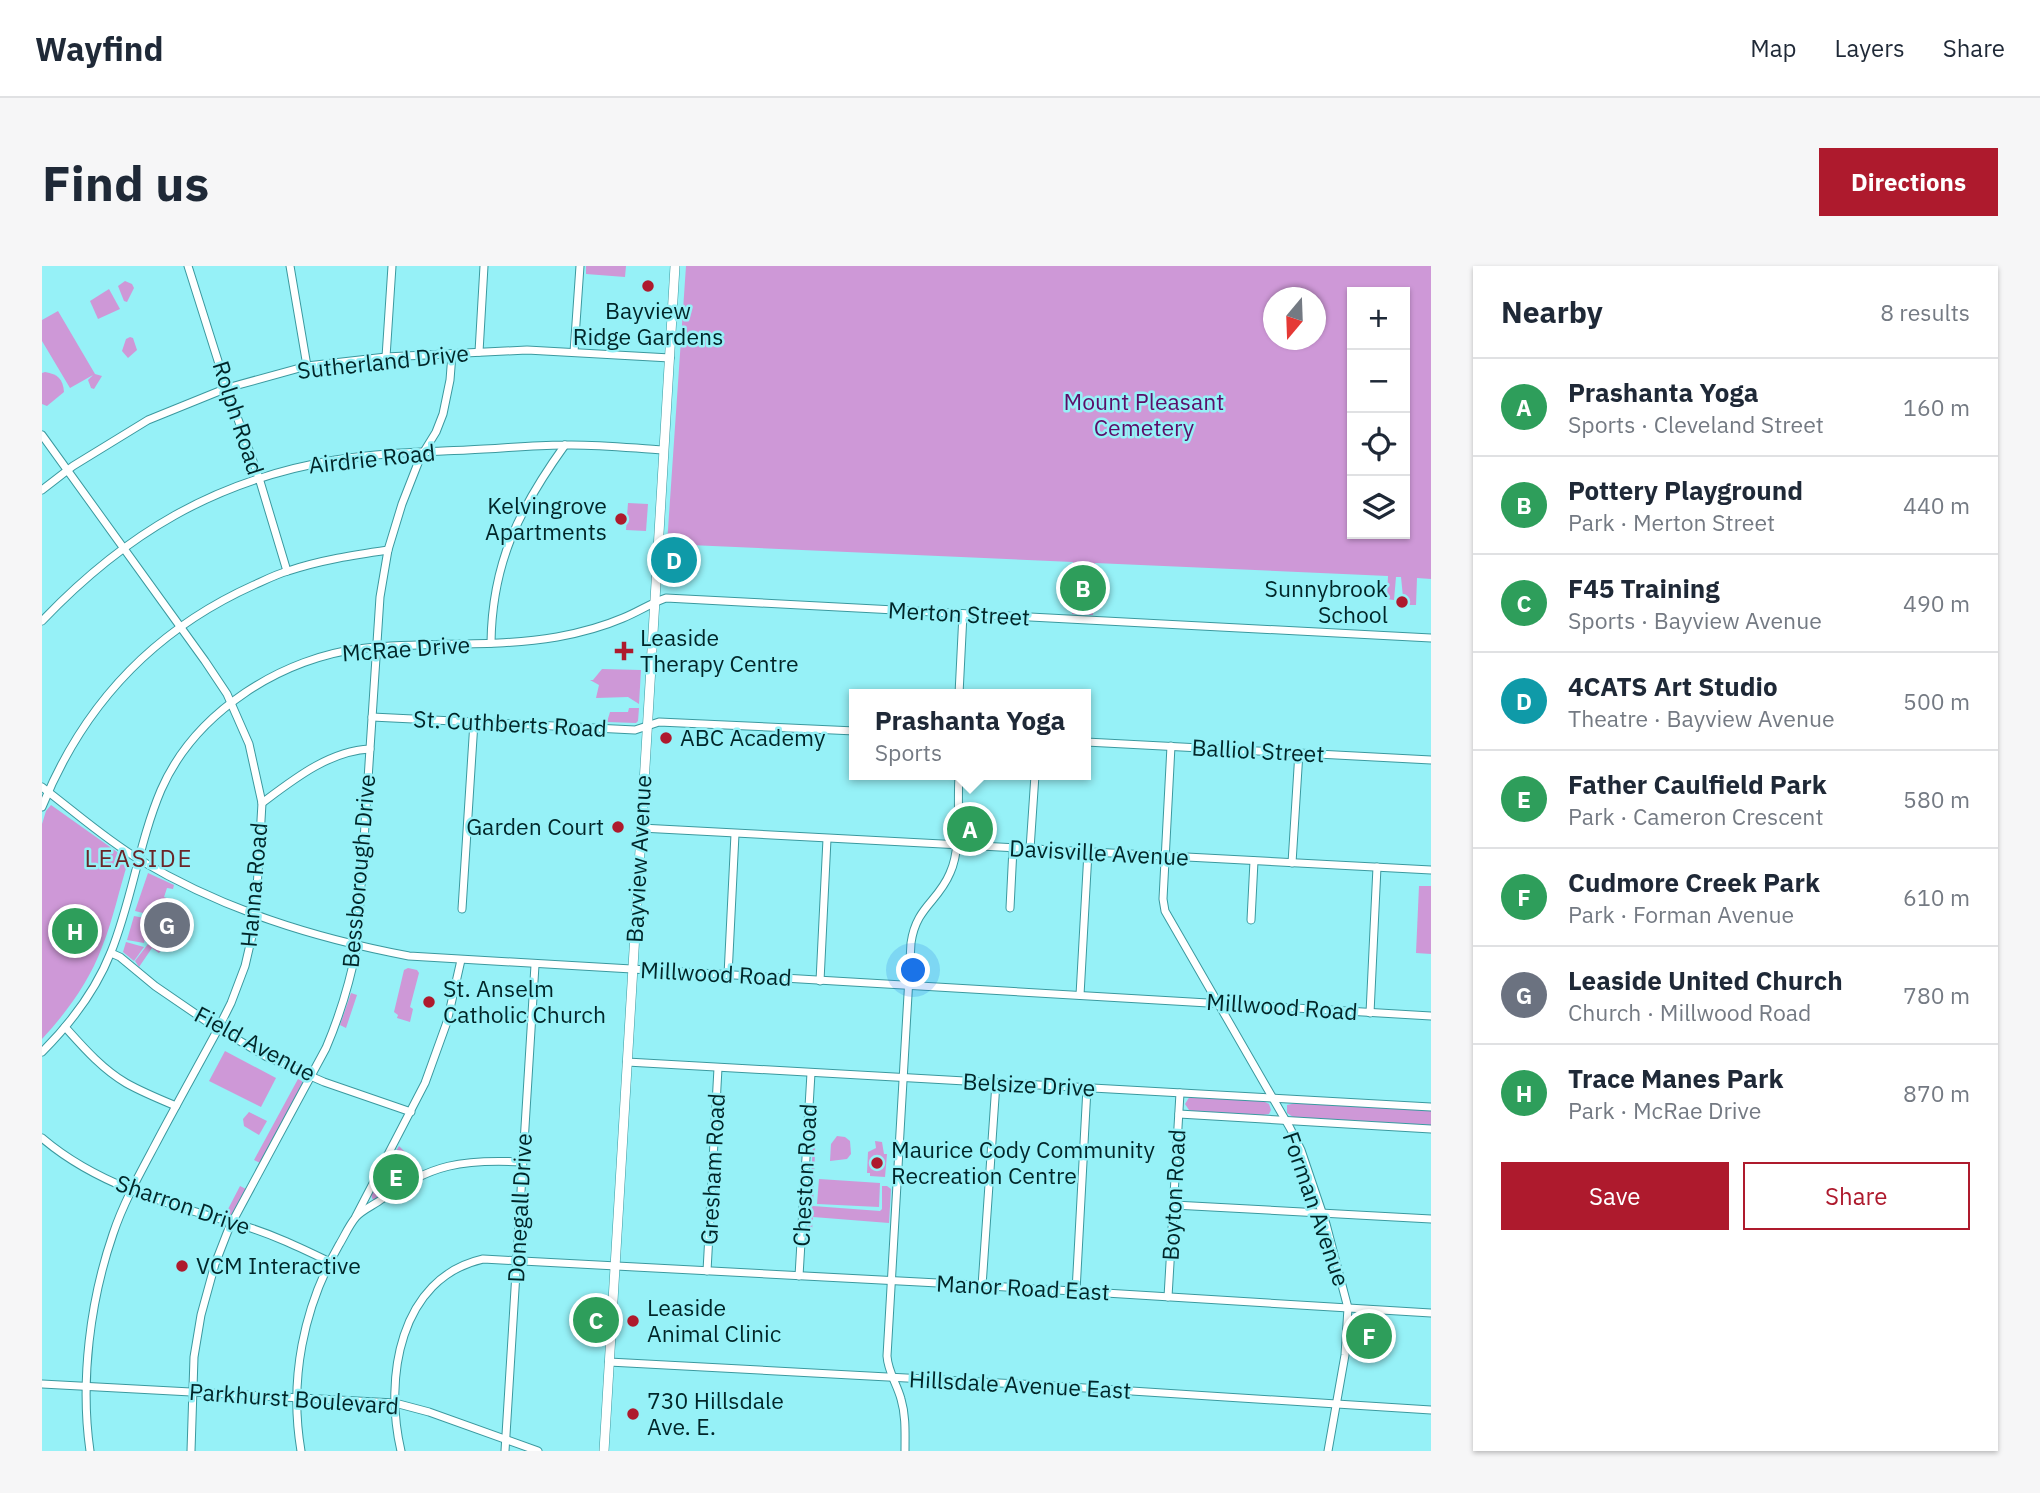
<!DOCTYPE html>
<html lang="en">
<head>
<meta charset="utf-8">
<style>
	:root { --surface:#fff; --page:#f6f6f7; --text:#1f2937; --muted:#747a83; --line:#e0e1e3; --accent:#ae1a2d }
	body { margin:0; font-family:"IBM Plex Sans",sans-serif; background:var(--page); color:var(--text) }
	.controls { position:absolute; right:21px; top:21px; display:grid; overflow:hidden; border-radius:0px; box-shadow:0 2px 5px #0004 }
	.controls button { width:63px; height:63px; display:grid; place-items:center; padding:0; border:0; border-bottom:2px solid var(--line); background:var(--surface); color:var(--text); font:35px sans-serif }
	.compass { position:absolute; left:1221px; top:21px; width:63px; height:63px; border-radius:50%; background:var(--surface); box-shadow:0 2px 5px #0004; rotate:199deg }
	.you { position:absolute; left:872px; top:705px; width:24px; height:24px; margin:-18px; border:5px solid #fff; border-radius:50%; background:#1a73e8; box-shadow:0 0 0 10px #1a73e833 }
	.badge { display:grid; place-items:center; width:46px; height:46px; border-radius:50%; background:var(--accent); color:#fff; font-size:23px; font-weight:700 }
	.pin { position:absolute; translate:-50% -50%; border:4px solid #fff; box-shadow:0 2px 7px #0006 }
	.popup { position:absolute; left:807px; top:423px; width:242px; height:91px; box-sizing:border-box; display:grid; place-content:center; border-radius:0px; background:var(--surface); filter:drop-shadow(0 2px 5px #0005); font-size:23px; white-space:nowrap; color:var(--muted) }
	.popup b { font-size:26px; color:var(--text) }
	.popup::after { content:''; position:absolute; left:50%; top:100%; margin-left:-14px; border:14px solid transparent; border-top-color:var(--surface) }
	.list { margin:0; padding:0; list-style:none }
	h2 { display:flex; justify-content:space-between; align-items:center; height:91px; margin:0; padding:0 28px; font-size:30px }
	h2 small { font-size:23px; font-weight:400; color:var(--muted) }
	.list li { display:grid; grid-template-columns:46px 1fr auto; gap:21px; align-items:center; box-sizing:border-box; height:98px; padding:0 28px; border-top:2px solid var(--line) }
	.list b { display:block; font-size:26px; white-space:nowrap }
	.list p { margin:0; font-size:23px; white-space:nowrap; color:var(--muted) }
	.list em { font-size:23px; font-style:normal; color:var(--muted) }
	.actions { display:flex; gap:14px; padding:21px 28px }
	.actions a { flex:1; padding:16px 0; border:2px solid var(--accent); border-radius:0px; text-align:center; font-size:24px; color:var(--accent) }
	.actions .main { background:var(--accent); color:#fff }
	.icon { flex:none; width:38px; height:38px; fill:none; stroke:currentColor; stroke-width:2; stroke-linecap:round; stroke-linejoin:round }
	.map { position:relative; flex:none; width:1389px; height:1185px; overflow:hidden; border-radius:0px }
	header { display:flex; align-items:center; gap:42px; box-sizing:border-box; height:98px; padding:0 35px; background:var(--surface); border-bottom:2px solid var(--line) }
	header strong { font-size:33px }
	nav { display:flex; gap:38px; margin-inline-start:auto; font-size:24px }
	.intro { display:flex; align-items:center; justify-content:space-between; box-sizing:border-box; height:168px; padding:0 42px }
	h1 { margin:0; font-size:49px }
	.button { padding:18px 32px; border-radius:0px; background:var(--accent); color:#fff; font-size:24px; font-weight:700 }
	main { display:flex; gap:42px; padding:0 42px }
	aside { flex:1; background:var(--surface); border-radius:0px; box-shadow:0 2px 5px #0004 }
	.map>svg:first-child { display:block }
	.green { fill:#ce98d7; fill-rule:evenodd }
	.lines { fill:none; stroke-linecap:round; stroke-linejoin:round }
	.minor-casing { stroke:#3b999f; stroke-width:9 }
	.major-casing { stroke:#3b999f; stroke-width:10 }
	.minor { stroke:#fff; stroke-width:7 }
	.major { stroke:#fff; stroke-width:9 }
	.poi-dot { fill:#ae1a2d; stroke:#96f1f7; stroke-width:2.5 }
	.labels { text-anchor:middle; stroke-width:5; stroke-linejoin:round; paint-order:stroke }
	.poi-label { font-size:23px; fill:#002629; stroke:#96f1f7; text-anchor:start }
	.street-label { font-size:23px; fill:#002629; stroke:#96f1f7 }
	.park-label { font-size:23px; fill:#5c0d68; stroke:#96f1f7 }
	.neighbourhood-label { font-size:24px; letter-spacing:2px; fill:#6b2528; stroke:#96f1f7 }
</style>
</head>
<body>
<header>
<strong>Wayfind</strong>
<nav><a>Map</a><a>Layers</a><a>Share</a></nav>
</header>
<div class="intro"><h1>Find us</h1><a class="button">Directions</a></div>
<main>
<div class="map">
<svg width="1389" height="1185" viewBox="0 0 1389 1185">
	<rect width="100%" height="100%" fill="#96f1f7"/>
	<!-- green -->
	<g class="green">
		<polygon points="544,0 584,0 583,11 544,8"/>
		<path d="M644 0H1389V313L1375 312 1374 339H1366L1365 334 1361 331 1359 311H1354L1352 334 1345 333 1346 310 1053 297 1051 349 1030 348 1031 296 625 278ZM1310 26H1363V268H1310ZM1232 32H1274V74H1232Z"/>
		<polygon points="83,15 90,18 92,22 85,36 82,35 76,20"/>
		<polygon points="67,23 78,43 56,53 48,35"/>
		<polygon points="16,45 53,108 60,110 52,123 49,122 46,114 51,109 28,122 0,75 0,54"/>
		<polygon points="88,71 91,72 95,84 86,92 80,85 84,73"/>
		<path d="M3 106C16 108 21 113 22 126L5 140 0 138V107Z"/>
		<polygon points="586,237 606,238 604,265 584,264"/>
		<polygon points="560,403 599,404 597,438 586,431 554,432 557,419 548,414 551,414"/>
		<polygon points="587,442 597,442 596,455 594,457 565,456 568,446 586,446"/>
		<path d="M9 539 85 593 86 596C77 624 71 654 60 681 47 716 25 746 0 773V558L4 545Z"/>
		<polygon points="106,607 132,619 131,623 125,622 122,631 127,633 124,644 109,640 101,647 93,645"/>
		<polygon points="1377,620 1389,620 1389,688 1374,687"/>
		<polygon points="92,650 102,652 102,656 104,652 107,653 102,677 85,674"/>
		<polygon points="109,674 130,680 131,683 122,680 117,687 110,682 97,701 93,695"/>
		<polygon points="84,676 102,681 92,695 81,686"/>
		<polygon points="366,702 375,704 377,707 368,741 371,743 368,756 355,752 356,749 352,746 362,704"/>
		<polygon points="309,727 315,729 304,762 298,759"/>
		<polygon points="183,785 234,812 219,841 167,815"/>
		<polygon points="256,813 260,815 260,819 218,897 212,894"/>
		<polygon points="1148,830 1219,834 1227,838 1229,844 1227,848 1221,849 1151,845 1147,844 1143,838"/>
		<polygon points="1259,836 1389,843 1389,859 1251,851 1245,847 1245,839"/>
		<polygon points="207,846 225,855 217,869 202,860 201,853"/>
		<polygon points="774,859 771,940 838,945 840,943 840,920 845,920 849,923 847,957 771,951 770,965 766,965 772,860"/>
		<polygon points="795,870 803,871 808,875 809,888 805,893 788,895 789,878"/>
		<polygon points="833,875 840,876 842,888 845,888 843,911 828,910 828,907 825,907 826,886 834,882"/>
		<polygon points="357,880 380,903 331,934 329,929"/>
		<polygon points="777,913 838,917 837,941 775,938"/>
		<polygon points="198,920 204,923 191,947 186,951 184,947"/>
		<polygon points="1318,1048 1345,1050 1342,1090 1309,1088 1312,1052"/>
	</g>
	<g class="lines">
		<!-- minor casing -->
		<g class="minor-casing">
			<g id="minor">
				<polyline points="146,0 183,117 217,212 245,305"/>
				<polyline points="248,0 265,100"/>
				<polyline points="437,86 442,0"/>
				<polyline points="532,86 538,0"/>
				<polyline points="344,91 350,0"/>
				<path d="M0 169 163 395 185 428 207 478 220 537 213 657 203 700 189 737 176 763C155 802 133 841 112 881 97 909 81 938 71 968 48 1035 38 1115 48 1185"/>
				<polyline points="0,224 31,200 106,154 185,122 265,100 344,91 485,84 628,92"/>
				<path d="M0 355C83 268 173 214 293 194 336 187 381 186 425 184 457 183 489 179 521 179 554 178 589 182 622 184"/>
				<path d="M449 377C450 297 477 243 523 179"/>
				<polyline points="917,428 921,348"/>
				<polyline points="330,451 593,464 617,456 813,465"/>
				<polyline points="1044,476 1389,494"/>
				<polyline points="1129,480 1121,633 1123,645 1248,862 1259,884 1284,958 1306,1042 1303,1089 1286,1185"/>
				<path d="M0 521C33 546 63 573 98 594 182 644 272 672 367 690L1389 750"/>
				<path d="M220 537C252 513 287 485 328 483"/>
				<path d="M0 541C41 439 112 364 212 319 223 314 235 308 246 305 279 294 312 289 346 284"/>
				<polyline points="599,562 1389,604"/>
				<polyline points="988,583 993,509"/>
				<polyline points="1250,597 1257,486"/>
				<polyline points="968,642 971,582"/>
				<polyline points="420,643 432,456"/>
				<polyline points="1209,654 1212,595"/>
				<polyline points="69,687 78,691 113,720 167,757 225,791 282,816 369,846"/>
				<polyline points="686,709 693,568"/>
				<polyline points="778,715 785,573"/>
				<polyline points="1038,729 1046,586"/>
				<polyline points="1328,747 1335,601"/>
				<path d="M23 761C41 781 60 803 84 817 100 826 117 833 134 840"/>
				<path d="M0 786C28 758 54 724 69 686 90 634 97 576 119 524 153 446 241 390 324 382 387 375 452 382 515 371 537 367 560 361 581 352 596 346 609 337 624 332L1389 372"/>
				<polyline points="585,796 1389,841"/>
				<polyline points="1137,848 1389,863"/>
				<path d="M0 872C56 920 129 939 199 959 230 968 259 982 288 996"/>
				<polyline points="1132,939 1389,953"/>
				<polyline points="314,950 383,817 405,756 419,694"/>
				<polyline points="665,1005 676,802"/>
				<polyline points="757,1010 769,807"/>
				<polyline points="940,1020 954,817"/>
				<polyline points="1034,1025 1045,822"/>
				<polyline points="1126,1031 1138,827"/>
				<polyline points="567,1096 996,1119 1389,1144"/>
				<polyline points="0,1118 353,1137 387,1146 496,1185"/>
				<path d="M149 1185 152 1091 159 1049 173 998 187 962 284 782C298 749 308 716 315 680L338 331 346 284 360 238 378 192 394 166 401 148 408 114 410 88"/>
				<path d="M259 1185C247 1114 261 1042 297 979 302 971 307 959 314 951 320 944 332 939 340 933 389 898 421 893 480 896"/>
				<path d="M359 1185C342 1113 357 1012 441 993L915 1018 1389 1047"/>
				<polyline points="463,1185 493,699"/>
				<path d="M863 1185C863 1167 864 1150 859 1133 855 1118 846 1106 845 1090L869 677C874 641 896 636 908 607 920 581 915 537 917 509"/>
			</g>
		</g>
		<!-- major casing -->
		<g class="major-casing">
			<polyline id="major" points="562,1185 633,0"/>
		</g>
		<!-- minor -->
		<use href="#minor" class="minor"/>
		<!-- major -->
		<use href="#major" class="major"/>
	</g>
	<!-- markers -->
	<g class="poi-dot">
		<circle cx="606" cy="20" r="7"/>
		<circle cx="579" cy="253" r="7"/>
		<circle cx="1360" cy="336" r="7"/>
		<path d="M578.5 374.5h7v7h7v7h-7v7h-7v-7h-7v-7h7z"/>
		<circle cx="624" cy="472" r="7"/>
		<circle cx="576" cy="561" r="7"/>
		<circle cx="387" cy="736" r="7"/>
		<circle cx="835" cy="897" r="7"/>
		<circle cx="140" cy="1000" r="7"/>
		<circle cx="591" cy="1055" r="7"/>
		<circle cx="591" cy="1148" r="7"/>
	</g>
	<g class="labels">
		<!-- poi labels -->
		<g class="poi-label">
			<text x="606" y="53" text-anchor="middle">Bayview<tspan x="606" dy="26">Ridge Gardens</tspan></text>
			<text x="565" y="248" text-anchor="end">Kelvingrove<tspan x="565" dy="26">Apartments</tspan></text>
			<text x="1346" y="331" text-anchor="end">Sunnybrook<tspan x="1346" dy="26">School</tspan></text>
			<text x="598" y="380">Leaside<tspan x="598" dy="26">Therapy Centre</tspan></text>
			<text x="638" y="480">ABC Academy</text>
			<text x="562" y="569" text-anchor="end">Garden Court</text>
			<text x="401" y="731">St. Anselm<tspan x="401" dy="26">Catholic Church</tspan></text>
			<text x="849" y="892">Maurice Cody Community<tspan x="849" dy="26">Recreation Centre</tspan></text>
			<text x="154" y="1008">VCM Interactive</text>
			<text x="605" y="1050">Leaside<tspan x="605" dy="26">Animal Clinic</tspan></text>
			<text x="605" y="1143">730 Hillsdale<tspan x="605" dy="26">Ave. E.</tspan></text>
		</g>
		<!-- street labels -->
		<g class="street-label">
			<text transform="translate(341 96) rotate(-6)" y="8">Sutherland Drive</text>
			<text transform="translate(196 152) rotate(72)" y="8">Rolph Road</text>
			<text transform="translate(330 193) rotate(-6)" y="8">Airdrie Road</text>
			<text transform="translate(917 348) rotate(3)" y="8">Merton Street</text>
			<text transform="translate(364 383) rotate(-4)" y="8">McRae Drive</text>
			<text transform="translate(468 458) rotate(3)" y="8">St. Cuthberts Road</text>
			<text transform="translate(1216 485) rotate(3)" y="8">Balliol Street</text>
			<text transform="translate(1057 587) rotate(3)" y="8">Davisville Avenue</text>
			<text transform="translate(597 593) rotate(-87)" y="8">Bayview Avenue</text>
			<text transform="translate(317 605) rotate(-85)" y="8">Bessborough Drive</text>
			<text transform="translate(212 619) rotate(-85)" y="8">Hanna Road</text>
			<text transform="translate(674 708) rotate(3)" y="8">Millwood Road</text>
			<text transform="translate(1240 741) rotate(4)" y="8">Millwood Road</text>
			<text transform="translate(213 778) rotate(28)" y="8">Field Avenue</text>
			<text transform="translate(987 819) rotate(3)" y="8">Belsize Drive</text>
			<text transform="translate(671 903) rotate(-87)" y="8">Gresham Road</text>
			<text transform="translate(763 909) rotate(-87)" y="8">Cheston Road</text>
			<text transform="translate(1132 929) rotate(-87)" y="8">Boyton Road</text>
			<text transform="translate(141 939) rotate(19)" y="8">Sharron Drive</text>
			<text transform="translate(478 942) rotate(-87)" y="8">Donegall Drive</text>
			<text transform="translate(1274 943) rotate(71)" y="8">Forman Avenue</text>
			<text transform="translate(981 1022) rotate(3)" y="8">Manor Road East</text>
			<text transform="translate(978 1119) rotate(3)" y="8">Hillsdale Avenue East</text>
			<text transform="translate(252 1133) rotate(4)" y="8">Parkhurst Boulevard</text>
		</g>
		<!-- park labels -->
		<g class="park-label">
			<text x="1102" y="144">Mount Pleasant<tspan x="1102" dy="26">Cemetery</tspan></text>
		</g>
		<!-- neighbourhood labels -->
		<g class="neighbourhood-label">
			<text x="97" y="601">LEASIDE</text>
		</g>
	</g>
</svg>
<div class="controls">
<button>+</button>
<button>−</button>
<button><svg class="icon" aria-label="locate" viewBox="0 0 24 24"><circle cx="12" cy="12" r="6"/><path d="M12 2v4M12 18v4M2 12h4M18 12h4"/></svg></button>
<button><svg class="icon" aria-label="layers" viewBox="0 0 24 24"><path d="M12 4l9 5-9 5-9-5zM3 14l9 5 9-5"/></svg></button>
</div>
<svg class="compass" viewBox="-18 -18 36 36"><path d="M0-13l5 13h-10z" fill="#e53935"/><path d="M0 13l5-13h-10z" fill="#747a83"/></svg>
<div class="you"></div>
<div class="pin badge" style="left:928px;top:563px;background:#2e9e5b">A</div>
<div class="popup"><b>Prashanta Yoga</b>Sports</div>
<div class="pin badge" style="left:1041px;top:322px;background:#2e9e5b">B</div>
<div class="pin badge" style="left:554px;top:1054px;background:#2e9e5b">C</div>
<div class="pin badge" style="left:632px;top:294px;background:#0f9aa8">D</div>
<div class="pin badge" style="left:354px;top:911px;background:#2e9e5b">E</div>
<div class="pin badge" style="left:1327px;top:1070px;background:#2e9e5b">F</div>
<div class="pin badge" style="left:125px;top:659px;background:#6b7280">G</div>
<div class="pin badge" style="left:33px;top:665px;background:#2e9e5b">H</div>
</div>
<aside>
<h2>Nearby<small>8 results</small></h2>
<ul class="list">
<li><span class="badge" style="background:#2e9e5b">A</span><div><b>Prashanta Yoga</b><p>Sports · Cleveland Street</p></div><em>160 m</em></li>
<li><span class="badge" style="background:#2e9e5b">B</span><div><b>Pottery Playground</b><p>Park · Merton Street</p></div><em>440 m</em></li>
<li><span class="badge" style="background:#2e9e5b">C</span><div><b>F45 Training</b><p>Sports · Bayview Avenue</p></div><em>490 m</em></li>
<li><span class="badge" style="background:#0f9aa8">D</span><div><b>4CATS Art Studio</b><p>Theatre · Bayview Avenue</p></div><em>500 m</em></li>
<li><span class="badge" style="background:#2e9e5b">E</span><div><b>Father Caulfield Park</b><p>Park · Cameron Crescent</p></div><em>580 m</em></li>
<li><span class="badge" style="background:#2e9e5b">F</span><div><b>Cudmore Creek Park</b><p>Park · Forman Avenue</p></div><em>610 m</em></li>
<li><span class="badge" style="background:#6b7280">G</span><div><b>Leaside United Church</b><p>Church · Millwood Road</p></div><em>780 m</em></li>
<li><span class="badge" style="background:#2e9e5b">H</span><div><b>Trace Manes Park</b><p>Park · McRae Drive</p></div><em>870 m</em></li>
</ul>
<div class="actions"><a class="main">Save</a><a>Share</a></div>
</aside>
</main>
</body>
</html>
